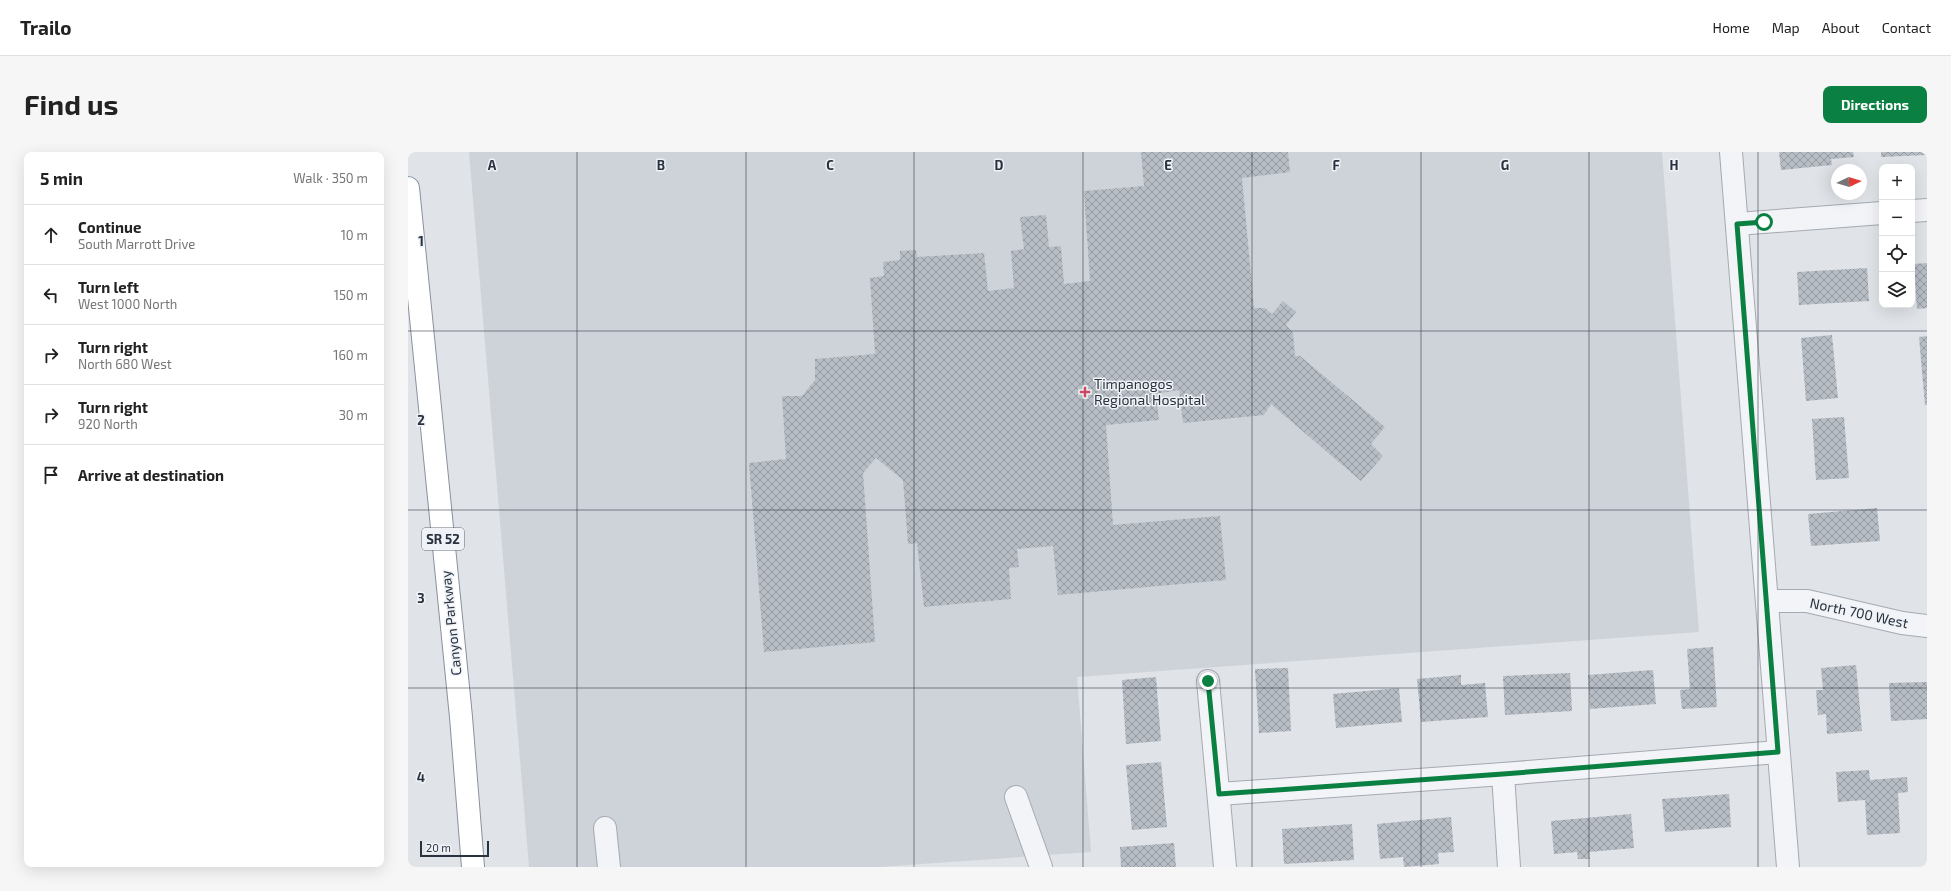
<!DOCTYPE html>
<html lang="en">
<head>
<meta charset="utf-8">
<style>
	:root { --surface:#fff; --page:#f6f6f6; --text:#222; --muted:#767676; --line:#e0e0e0; --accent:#0b8043 }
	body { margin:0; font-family:"Exo 2",sans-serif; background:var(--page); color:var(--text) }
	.controls { position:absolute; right:12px; top:12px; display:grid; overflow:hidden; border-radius:8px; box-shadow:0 4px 16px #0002 }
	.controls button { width:36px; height:36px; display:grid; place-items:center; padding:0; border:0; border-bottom:1px solid var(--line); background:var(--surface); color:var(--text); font:20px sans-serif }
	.compass { position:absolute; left:1423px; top:12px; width:36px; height:36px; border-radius:50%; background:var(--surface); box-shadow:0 4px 16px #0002; rotate:86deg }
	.scale { position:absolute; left:12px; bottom:10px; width:69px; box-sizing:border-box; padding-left:4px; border:2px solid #29323f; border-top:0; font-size:11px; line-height:14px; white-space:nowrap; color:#29323f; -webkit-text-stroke:3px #eff2f6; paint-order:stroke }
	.stop { position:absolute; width:12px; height:12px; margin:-9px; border:3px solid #0b8043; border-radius:50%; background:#fff }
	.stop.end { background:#0b8043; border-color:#fff; box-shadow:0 1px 4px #0008 }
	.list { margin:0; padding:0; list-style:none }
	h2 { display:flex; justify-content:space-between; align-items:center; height:52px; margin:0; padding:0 16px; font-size:17px }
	h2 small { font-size:13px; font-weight:400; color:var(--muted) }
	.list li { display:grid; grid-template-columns:26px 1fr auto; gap:12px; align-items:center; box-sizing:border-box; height:60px; padding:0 16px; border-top:1px solid var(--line) }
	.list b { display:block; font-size:15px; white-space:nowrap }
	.list p { margin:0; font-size:13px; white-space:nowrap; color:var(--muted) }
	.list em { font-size:13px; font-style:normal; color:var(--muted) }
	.icon { flex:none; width:22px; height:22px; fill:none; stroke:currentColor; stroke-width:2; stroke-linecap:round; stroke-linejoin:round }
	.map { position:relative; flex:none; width:1519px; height:715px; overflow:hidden; border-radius:8px }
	header { display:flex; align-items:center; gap:24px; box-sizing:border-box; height:56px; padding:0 20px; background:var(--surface); border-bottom:1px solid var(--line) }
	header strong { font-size:19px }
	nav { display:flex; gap:22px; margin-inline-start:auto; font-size:14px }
	.intro { display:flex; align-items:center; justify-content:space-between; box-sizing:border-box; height:96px; padding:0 24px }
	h1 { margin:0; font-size:28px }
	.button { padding:10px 18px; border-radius:8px; background:var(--accent); color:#fff; font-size:14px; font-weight:700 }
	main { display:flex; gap:24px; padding:0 24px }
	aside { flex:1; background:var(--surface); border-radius:8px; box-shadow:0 4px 16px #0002 }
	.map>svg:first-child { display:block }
	.built { fill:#ced3da }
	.building { fill:url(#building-cross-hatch) }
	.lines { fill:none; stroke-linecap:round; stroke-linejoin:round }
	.minor-casing { stroke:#a5aab2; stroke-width:24 }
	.highway-casing { stroke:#88929e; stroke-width:24 }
	.minor { stroke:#f2f4f7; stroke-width:22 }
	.highway { stroke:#fff; stroke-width:22 }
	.route { stroke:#0b8043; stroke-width:5 }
	.grid { fill:none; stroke:#29323f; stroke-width:1; stroke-opacity:0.55 }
	.poi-dot { fill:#c84a62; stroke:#eff2f6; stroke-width:1.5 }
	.labels { text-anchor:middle; stroke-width:3; stroke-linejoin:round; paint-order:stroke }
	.shield { fill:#eff2f6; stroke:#646c76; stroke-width:1 }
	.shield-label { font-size:13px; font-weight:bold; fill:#29323f }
	.poi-label { font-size:14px; fill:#29323f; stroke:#eff2f6; text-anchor:start }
	.street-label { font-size:14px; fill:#29323f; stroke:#eff2f6 }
	.grid-label { font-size:13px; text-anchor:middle; font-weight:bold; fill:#29323f; stroke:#eff2f6; stroke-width:3; stroke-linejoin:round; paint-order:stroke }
</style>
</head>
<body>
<header>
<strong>Trailo</strong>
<nav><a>Home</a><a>Map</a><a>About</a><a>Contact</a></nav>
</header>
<div class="intro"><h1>Find us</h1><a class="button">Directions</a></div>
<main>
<aside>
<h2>5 min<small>Walk · 350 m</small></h2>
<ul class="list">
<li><svg class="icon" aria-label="ahead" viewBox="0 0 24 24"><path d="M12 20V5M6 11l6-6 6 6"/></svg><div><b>Continue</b><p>South Marrott Drive</p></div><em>10 m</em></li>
<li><svg class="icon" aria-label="left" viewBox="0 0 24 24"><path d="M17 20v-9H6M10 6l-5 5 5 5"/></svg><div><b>Turn left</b><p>West 1000 North</p></div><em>150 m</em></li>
<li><svg class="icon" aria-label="right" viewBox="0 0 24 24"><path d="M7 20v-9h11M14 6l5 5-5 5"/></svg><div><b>Turn right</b><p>North 680 West</p></div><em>160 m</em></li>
<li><svg class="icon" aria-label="right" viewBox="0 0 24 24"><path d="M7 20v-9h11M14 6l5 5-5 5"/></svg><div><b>Turn right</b><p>920 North</p></div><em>30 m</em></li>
<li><svg class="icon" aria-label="arrive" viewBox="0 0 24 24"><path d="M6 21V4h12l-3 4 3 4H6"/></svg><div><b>Arrive at destination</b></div></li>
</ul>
</aside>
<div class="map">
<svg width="1519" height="715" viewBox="0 0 1519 715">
	<defs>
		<pattern id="building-cross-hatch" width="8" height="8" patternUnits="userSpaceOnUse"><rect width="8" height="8" fill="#b7bdc5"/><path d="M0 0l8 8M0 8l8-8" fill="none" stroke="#959aa1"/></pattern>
	</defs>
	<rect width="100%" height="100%" fill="#e0e3e8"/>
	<!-- built -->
	<polygon class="built" points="61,0 1254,0 1291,480 669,525 683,700 471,715 121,715"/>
	<!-- building -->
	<g class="building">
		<polygon points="733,0 880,0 882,20 834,26 846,156 857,156 864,162 875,149 888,160 878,173 885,181 887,204 892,204 977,275 963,292 975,304 953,329 863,252 856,263 775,271 771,238 748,242 751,268 698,273 705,373 812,364 818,428 650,443 645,394 609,397 611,415 601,416 603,447 516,455 509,391 500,392 495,328 468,306 455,321 467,490 356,500 341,311 378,307 374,244 394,244 407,228 407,207 467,202 462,126 476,124 475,110 492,108 492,99 508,98 509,105 576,101 580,139 606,136 603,99 616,97 612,65 638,63 641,95 653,94 656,132 682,129 676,39 736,34"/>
		<polygon points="1371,0 1445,0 1446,5 1423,7 1424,13 1373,18"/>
		<polygon points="1473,0 1519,0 1519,3 1473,5"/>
		<polygon points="1519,111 1519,156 1509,157 1506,112"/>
		<polygon points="1459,116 1461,149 1391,153 1389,120"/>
		<polygon points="1424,183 1430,246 1398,249 1393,186"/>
		<polygon points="1519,184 1519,253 1517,253 1511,185"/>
		<polygon points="1436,265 1441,326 1408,328 1404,267"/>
		<polygon points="1469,356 1472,389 1403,394 1400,362"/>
		<polygon points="1305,495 1309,555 1274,557 1272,538 1282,537 1279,497"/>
		<polygon points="1448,513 1454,579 1419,582 1418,562 1410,563 1408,538 1415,538 1413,516"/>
		<polygon points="880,516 883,579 851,581 847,517"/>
		<polygon points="1245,518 1248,552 1182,557 1180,523"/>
		<polygon points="1162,521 1164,559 1097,563 1095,524"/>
		<polygon points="1053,523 1053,533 1077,531 1080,565 1013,570 1009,527"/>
		<polygon points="748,525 753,589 718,592 714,528"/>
		<polygon points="1519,530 1519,567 1483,569 1481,531"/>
		<polygon points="991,536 994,570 928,576 925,542"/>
		<polygon points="753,610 759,675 724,678 718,613"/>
		<polygon points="1461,618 1462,628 1499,625 1500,640 1490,641 1492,681 1459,683 1457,648 1430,650 1428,620"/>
		<polygon points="1321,642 1323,675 1257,680 1254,647"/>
		<polygon points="1223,662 1226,696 1181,700 1182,707 1170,707 1169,700 1146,702 1143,669"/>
		<polygon points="1043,665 1046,700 1030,701 1031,712 996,715 995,705 972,707 969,672"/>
		<polygon points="944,672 946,708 876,712 874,677"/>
		<polygon points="766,691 768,715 713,715 712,695"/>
	</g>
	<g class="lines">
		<!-- minor casing -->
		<g class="minor-casing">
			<g id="minor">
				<polyline points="1323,0 1380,715"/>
				<polyline points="1504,59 1519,58"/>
				<polyline points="1329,72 1474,61"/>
				<polyline points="1359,449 1399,449 1494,471 1519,474"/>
				<polyline points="800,529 817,715"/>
				<polyline points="1095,622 1101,715"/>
				<polyline points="811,642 1095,622 1370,600"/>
				<polyline points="608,645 633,715"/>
				<polyline points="197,676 201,715"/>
			</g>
		</g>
		<!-- highway casing -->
		<g class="highway-casing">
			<polyline id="highway" points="0,36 53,565 65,715"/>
		</g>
		<!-- minor -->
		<use href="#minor" class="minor"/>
		<!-- highway -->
		<use href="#highway" class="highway"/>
	</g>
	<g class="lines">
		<!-- route -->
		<polyline class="route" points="800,529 811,642 1095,622 1370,600 1329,72 1356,70"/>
	</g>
	<!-- grid -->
	<path class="grid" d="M169 0V715M338 0V715M506 0V715M675 0V715M844 0V715M1013 0V715M1181 0V715M1350 0V715M0 179H1519M0 358H1519M0 536H1519"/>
	<!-- markers -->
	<path class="poi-dot" d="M675 234h4v4h4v4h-4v4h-4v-4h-4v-4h4z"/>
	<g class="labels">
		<!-- shield labels -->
		<rect class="shield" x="14" y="376" width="42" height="22" rx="3"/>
		<g class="shield-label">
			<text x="35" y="392">SR 52</text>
		</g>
		<!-- poi labels -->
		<g class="poi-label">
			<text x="686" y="237">Timpanogos<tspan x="686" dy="16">Regional Hospital</tspan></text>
		</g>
		<!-- street labels -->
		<g class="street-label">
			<text transform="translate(1451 461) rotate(12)" y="5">North 700 West</text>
			<text transform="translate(43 471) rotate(-96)" y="5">Canyon Parkway</text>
		</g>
	</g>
	<g class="grid-label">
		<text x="84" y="18">A</text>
		<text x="253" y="18">B</text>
		<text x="422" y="18">C</text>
		<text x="591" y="18">D</text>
		<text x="760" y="18">E</text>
		<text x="928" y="18">F</text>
		<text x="1097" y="18">G</text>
		<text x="1266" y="18">H</text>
		<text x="13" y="94">1</text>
		<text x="13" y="273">2</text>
		<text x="13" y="451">3</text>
		<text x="13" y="630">4</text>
	</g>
</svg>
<div class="controls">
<button>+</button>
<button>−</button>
<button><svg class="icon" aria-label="locate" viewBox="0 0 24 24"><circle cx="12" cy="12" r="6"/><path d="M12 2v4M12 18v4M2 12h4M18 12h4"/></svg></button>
<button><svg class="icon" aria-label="layers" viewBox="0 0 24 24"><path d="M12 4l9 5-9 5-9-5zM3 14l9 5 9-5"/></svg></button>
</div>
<svg class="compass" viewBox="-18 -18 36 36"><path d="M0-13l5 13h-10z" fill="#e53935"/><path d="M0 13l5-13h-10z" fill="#767676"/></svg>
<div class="scale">20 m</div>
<div class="stop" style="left:1356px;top:70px"></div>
<div class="stop end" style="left:800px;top:529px"></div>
</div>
</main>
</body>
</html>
